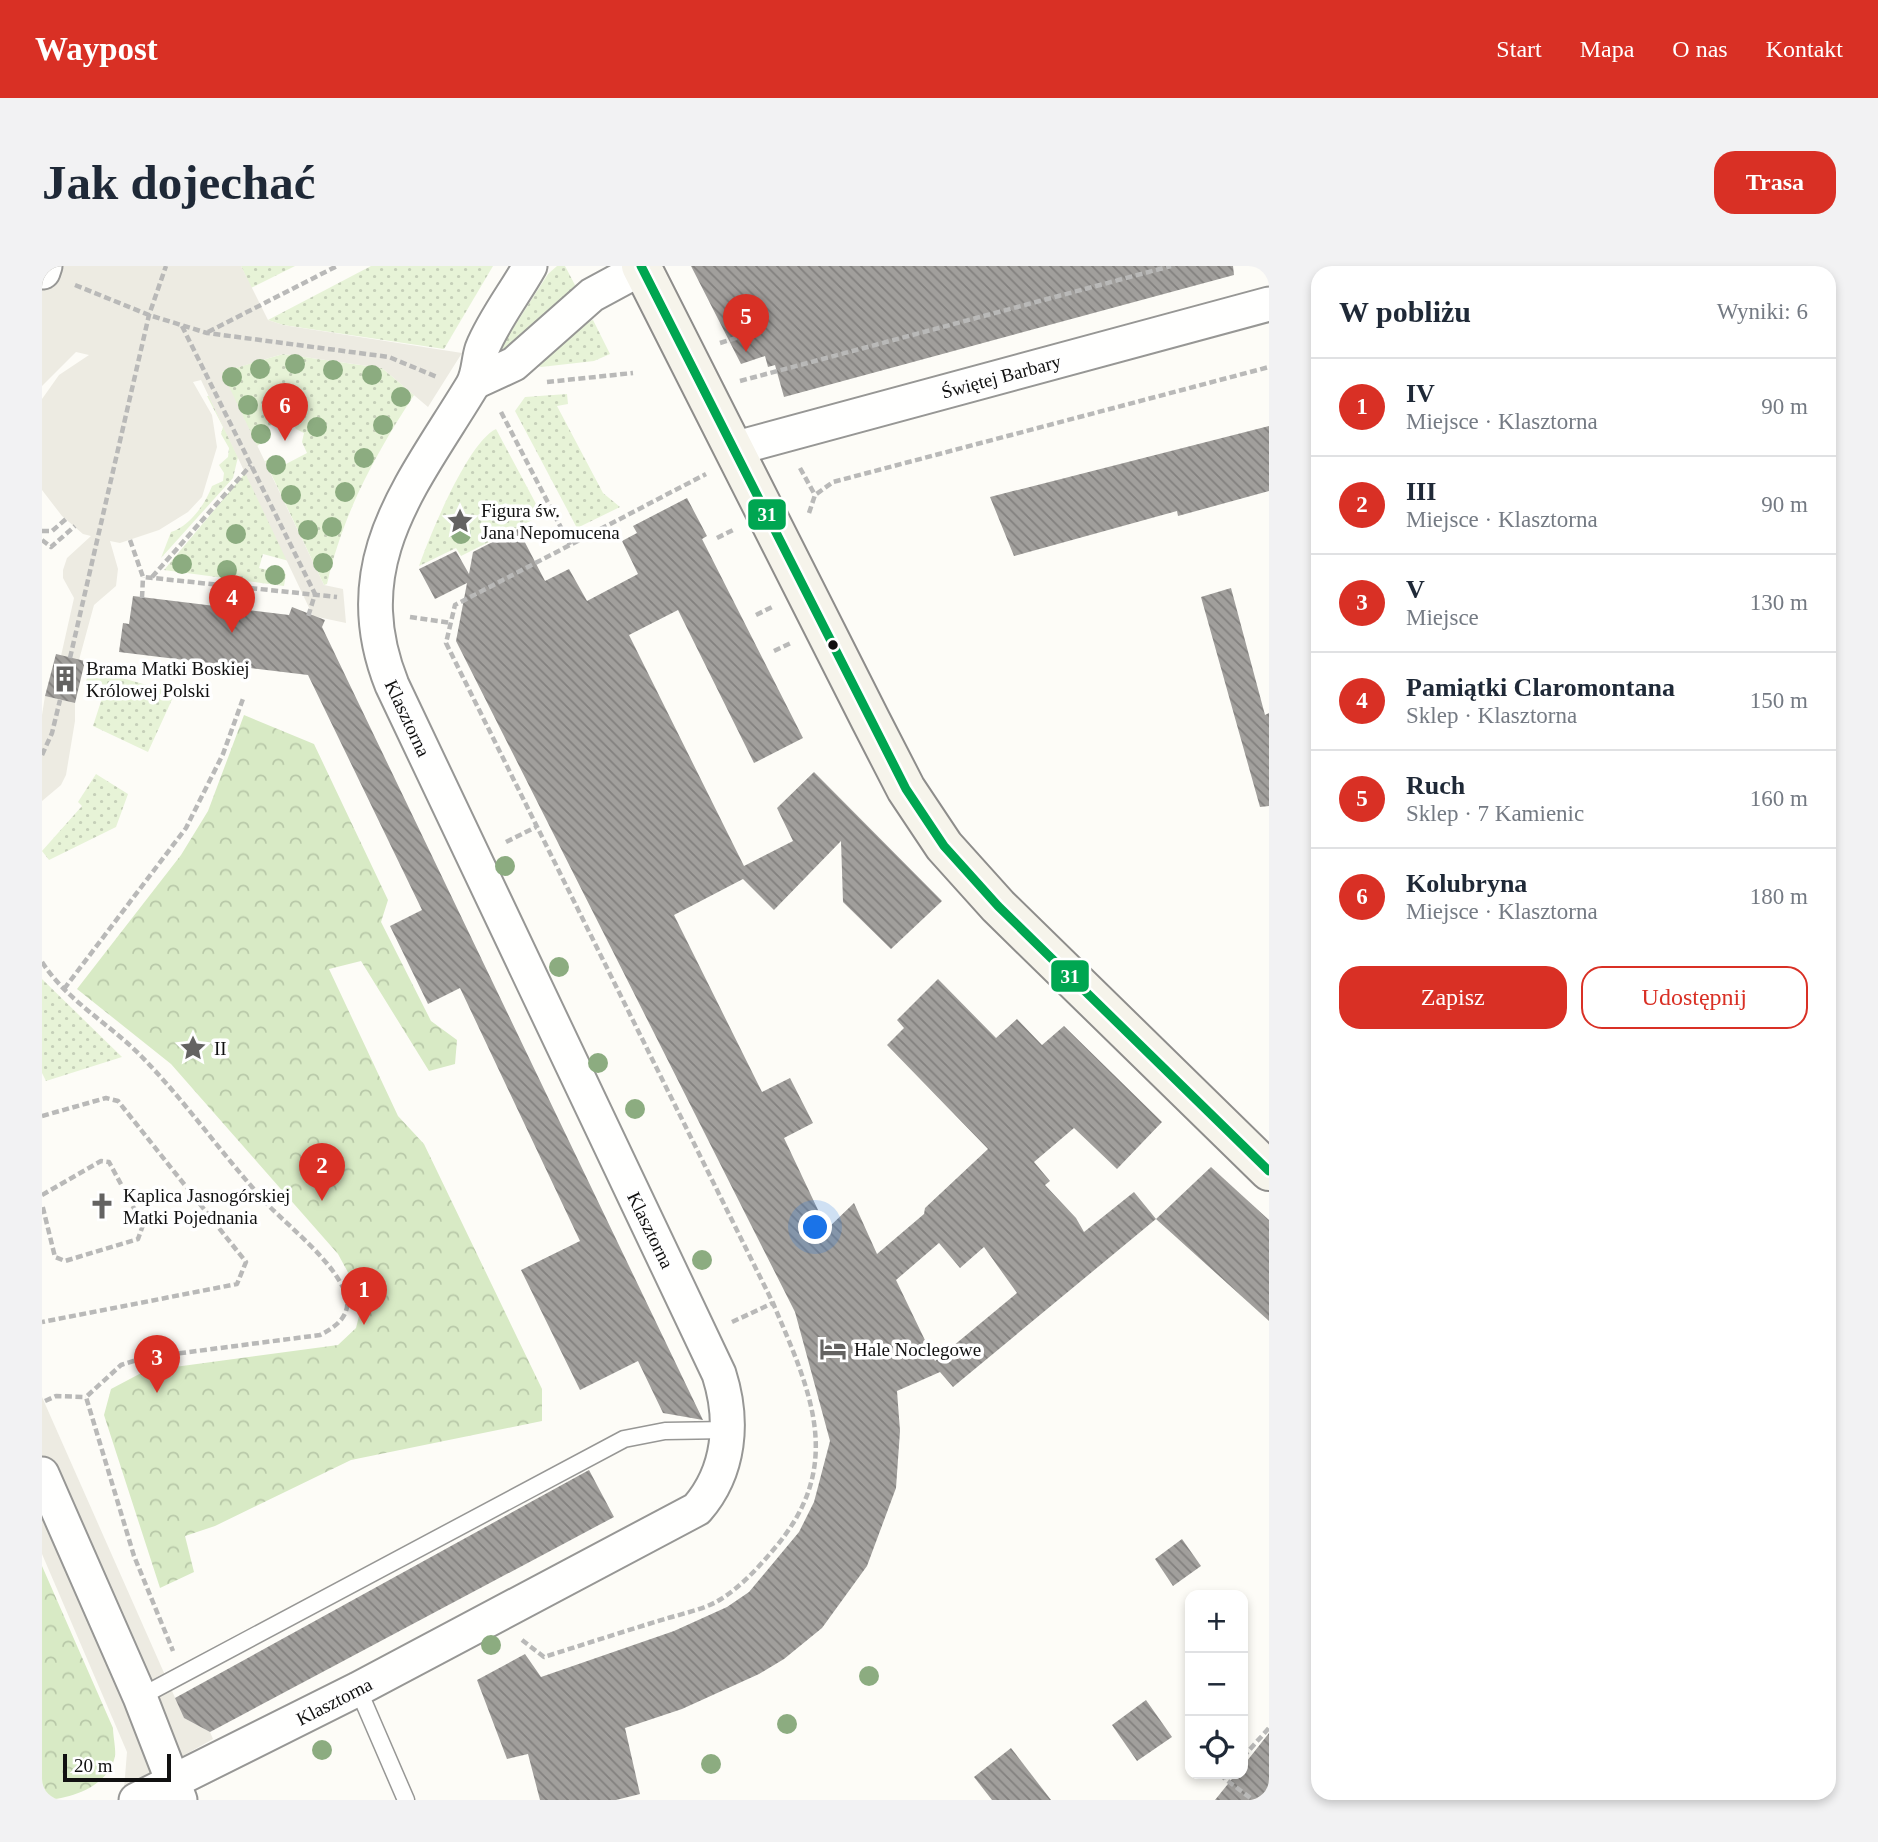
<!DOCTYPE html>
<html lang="pl">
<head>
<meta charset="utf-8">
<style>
	:root { --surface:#fff; --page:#f2f2f3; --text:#1f2937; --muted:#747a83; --line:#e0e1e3; --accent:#d93025 }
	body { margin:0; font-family:Georgia,serif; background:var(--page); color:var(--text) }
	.controls { position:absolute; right:21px; bottom:21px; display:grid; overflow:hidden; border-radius:14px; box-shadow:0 4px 10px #0003 }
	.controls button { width:63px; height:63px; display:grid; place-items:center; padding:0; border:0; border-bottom:2px solid var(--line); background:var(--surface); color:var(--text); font:35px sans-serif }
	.scale { position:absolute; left:21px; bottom:18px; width:108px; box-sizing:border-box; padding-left:7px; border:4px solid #111; border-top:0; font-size:19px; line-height:24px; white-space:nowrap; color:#111; -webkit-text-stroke:5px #fff; paint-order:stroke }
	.you { position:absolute; left:774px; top:962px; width:24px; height:24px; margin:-18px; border:5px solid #fff; border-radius:50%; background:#1a73e8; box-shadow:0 0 0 10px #1a73e833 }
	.badge { display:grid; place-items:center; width:46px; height:46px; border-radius:50%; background:var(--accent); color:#fff; font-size:23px; font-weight:700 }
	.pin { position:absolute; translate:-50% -58px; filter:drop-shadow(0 2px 4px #0008) }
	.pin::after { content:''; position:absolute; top:37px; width:24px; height:21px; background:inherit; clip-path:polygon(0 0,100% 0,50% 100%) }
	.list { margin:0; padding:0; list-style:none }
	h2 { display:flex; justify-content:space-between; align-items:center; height:91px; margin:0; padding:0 28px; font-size:30px }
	h2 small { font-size:23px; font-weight:400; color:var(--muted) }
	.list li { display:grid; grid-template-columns:46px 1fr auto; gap:21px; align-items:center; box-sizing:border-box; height:98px; padding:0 28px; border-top:2px solid var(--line) }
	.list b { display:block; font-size:26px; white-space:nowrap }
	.list p { margin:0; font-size:23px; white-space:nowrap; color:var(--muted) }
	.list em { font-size:23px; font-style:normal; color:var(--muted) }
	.actions { display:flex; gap:14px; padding:21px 28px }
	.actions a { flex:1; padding:16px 0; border:2px solid var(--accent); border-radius:21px; text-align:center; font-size:24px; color:var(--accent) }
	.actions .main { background:var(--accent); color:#fff }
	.icon { flex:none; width:38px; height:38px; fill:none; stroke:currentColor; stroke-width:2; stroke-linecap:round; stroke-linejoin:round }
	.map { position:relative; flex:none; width:1227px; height:1534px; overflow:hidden; border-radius:21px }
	header { display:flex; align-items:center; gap:42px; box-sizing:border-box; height:98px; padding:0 35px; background:var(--accent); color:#fff }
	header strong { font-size:33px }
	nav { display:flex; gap:38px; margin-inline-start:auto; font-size:24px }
	.intro { display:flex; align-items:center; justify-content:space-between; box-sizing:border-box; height:168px; padding:0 42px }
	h1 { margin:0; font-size:49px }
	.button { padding:18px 32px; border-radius:21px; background:var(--accent); color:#fff; font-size:24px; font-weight:700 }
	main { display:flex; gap:42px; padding:0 42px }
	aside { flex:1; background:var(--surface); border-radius:21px; box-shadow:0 4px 10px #0003 }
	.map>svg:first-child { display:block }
	.grass { fill:url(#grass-dots) }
	.forest { fill:url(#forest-crowns) }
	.plaza { fill:#edebe2 }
	.building { fill:url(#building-back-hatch); fill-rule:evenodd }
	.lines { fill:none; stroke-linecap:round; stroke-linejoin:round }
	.lane-casing { stroke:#979795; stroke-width:19 }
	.street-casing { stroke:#979795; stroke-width:37 }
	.secondary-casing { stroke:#8e8d8b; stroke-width:42 }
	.path { stroke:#b9b9b8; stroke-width:4.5; stroke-dasharray:7 3.5; stroke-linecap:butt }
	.lane { stroke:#fffffe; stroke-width:16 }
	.street { stroke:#fffffe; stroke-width:33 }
	.secondary { stroke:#f6f4eb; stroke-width:38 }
	.bus-1-casing { stroke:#fff; stroke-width:14 }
	.bus-1 { stroke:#00a651; stroke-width:9 }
	.tree { fill:#8cac80 }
	.bus-dot { fill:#111; stroke:#fff; stroke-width:2.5 }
	.labels { text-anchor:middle; stroke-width:7; stroke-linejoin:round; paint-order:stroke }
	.street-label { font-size:19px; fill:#111; stroke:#fff }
	.poi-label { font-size:19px; fill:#111; stroke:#fff; text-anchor:start }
	.line-badge { stroke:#fff; stroke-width:2.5 }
	.badge-label { font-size:19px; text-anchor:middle; font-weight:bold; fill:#fff }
</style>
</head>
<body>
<header>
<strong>Waypost</strong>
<nav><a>Start</a><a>Mapa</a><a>O nas</a><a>Kontakt</a></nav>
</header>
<div class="intro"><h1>Jak dojechać</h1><a class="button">Trasa</a></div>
<main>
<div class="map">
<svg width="1227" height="1534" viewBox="0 0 1227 1534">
	<defs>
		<pattern id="grass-dots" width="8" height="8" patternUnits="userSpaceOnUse" patternTransform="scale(1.75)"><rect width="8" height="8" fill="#e7f3d7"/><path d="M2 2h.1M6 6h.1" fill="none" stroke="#c5cfb8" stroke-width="1.8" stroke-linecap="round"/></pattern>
		<pattern id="forest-crowns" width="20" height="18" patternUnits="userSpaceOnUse" patternTransform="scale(1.75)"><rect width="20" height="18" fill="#d8eac5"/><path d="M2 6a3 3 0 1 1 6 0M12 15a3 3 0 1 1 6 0" fill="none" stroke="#b8c8a8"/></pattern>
		<pattern id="building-back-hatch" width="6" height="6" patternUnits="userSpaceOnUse" patternTransform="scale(1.75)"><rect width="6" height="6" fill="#a19f9c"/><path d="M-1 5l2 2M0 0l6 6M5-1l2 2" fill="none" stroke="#82807e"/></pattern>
	</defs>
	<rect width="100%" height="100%" fill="#fdfcf7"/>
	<!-- grass -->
	<g class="grass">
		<polygon points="199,0 253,0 209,22"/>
		<polygon points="329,0 451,0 402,83 241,59 226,54"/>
		<polygon points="515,0 523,0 534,21 462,93 453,90 506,8"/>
		<polygon points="551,54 568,88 552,95 499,101 494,99 540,58"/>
		<path d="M241 88 340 102 372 129C333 189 301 247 285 318L282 319 223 195 234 190 244 198 265 187 260 176 262 167 254 163 247 150 226 161 228 171 215 180 179 106Z"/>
		<polygon points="525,128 526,138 515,140 561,227 578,241 535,262 473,145 483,131"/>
		<path d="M165 130H167L196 191 191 212 119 292 129 266C148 260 164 237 170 220L181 215 182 207 177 199 186 191 187 182 179 168 181 161Z"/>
		<path d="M454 163 500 249 419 290 414 282 377 300C388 269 426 176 454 163Z"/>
		<polygon points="204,206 247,295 221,288 217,302 244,308 242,320 122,304"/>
		<polygon points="48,403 133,427 106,486 51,460 61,429 42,421"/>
		<polygon points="54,508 86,528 74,561 7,594 0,585 40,540 36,536"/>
		<polygon points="0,713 80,791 4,815 0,807"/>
	</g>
	<!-- forest -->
	<g class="forest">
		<polygon points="202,449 272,478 346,634 339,656 389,755 415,774 413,798 387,805 319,695 287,703 356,850 382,878 500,1123 500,1155 309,1194 173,1260 143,1270 152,1306 118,1322 62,1149 69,1123 103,1105 296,1079 314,1062 321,1034 296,988 129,798 35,723 139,589 166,545"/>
		<path d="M0 1300 71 1462C71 1470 74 1482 73 1490 67 1521 26 1534 0 1534Z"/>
	</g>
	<!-- plaza -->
	<g class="plaza">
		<polygon points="0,0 199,0 226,54 241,59 420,87 386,141 340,102 241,88 180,106 282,319 301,323 304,357 271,350 159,114 151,116 170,149 175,181 160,231 146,246 117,264 78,277 68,275 76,303 74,320 52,339 37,394 19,390 32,332 21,312 21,304 25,292 49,270 41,268 20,250 0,224 0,133 17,109 47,89 34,86 0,120"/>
		<polygon points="3,430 33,437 33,455 24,509 19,519 0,535 0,449"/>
		<polygon points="0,1131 142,1452 168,1466 171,1473 82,1523 85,1486 0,1288"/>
	</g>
	<!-- building -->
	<g class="building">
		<polygon points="649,0 1191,0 1192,9 742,131 733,99 726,101 723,90 699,98"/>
		<polygon points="1227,160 1227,225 1136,250 1135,245 972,290 948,231"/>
		<path d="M645 232 665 270 660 273 761 472 712 497 636 344 587 369 702 600 751 575 735 542 772 506 900 635 849 683 801 636 799 575 732 644 701 613 632 649 720 826 748 812 771 857 742 872 785 963 812 937 835 988 882 948 883 942 946 883 845 779 862 762 855 754 896 713 954 772 975 753 1000 779 1022 760 1120 856 1075 903 1032 862 992 896 1008 915 1003 919 1034 952 1042 966 1092 926 1114 953 911 1121 898 1106 855 1125 858 1165 854 1222 825 1300 780 1362 742 1393 717 1408 640 1443 583 1462 598 1528 574 1534H498L486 1488 465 1493 435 1414 483 1388 499 1411 632 1365 685 1341 707 1326 757 1266 772 1236 788 1175 753 1046 414 375 425 317 393 333 377 303 414 285 427 308 431 286 476 263 503 315 527 303 545 335 596 308 580 275 595 267 591 260ZM897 977 918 1002 942 981 975 1027 893 1095 854 1014Z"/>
		<polygon points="1189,322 1223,449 1227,447 1227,540 1218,541 1159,331"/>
		<polygon points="91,330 247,349 250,341 283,354 280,361 661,1154 621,1147 596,1095 538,1124 479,1004 538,975 418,722 386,738 348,660 380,644 266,409 77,386 81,357 87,358"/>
		<polygon points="14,388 43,395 33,437 3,430"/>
		<polygon points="1169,901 1227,954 1227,1055 1114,953"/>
		<polygon points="547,1204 572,1251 168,1466 142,1452 133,1432"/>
		<polygon points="1140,1273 1159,1300 1131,1320 1113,1293"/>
		<polygon points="1104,1434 1130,1471 1095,1495 1070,1459"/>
		<polygon points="1227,1467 1227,1534 1173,1534 1194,1508 1201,1508 1201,1500"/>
		<polygon points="969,1482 1009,1534 950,1534 932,1511"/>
	</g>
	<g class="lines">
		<!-- lane casing -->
		<g class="lane-casing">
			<g id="lane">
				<polyline points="316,1423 364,1534"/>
				<polyline points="98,1431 582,1173 623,1165 686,1164"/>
			</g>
		</g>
		<!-- street casing -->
		<g class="street-casing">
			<g id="street">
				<polyline points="1,6 3,0"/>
				<polyline points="433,116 472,98 550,29 600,2"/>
				<polyline points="691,183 1227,38"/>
				<polyline points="0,1208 98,1431 138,1534"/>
				<path d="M94 1534 316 1423 655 1243C688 1205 692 1155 677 1108L350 419C301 297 370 219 430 120 437 109 436 95 440 83 451 55 473 27 488 0"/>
			</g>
		</g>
		<!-- secondary casing -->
		<g class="secondary-casing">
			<polyline id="secondary" points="599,0 829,455 864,523 902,580 956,640 1227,905"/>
		</g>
		<!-- path -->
		<g class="path">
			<polyline points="33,19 107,49 165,67 347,91 395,111"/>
			<polyline points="140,60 273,328 266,351"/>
			<polyline points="166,66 295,0"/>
			<polyline points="678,77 707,68"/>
			<polyline points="698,115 1129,0"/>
			<polyline points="505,116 591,107"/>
			<polyline points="459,146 528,279"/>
			<polyline points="758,202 773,229"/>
			<polyline points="767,247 773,229 791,216 1227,101"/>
			<polyline points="0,265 10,265 24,253"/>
			<polyline points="675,272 693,263"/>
			<polyline points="0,274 9,281 33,260"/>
			<polyline points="88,274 101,311 295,331"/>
			<polyline points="110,311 209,199"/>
			<polyline points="100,332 101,311"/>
			<polyline points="714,349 732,340"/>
			<polyline points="368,351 409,357"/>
			<polyline points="732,385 749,377"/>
			<polyline points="28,392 107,49 124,0"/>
			<polyline points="0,489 10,467 18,434"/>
			<polyline points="464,576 494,561"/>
			<path d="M0 696C25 735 68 758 100 791 146 838 183 893 228 941 251 964 294 998 304 1029 310 1049 294 1061 278 1069L101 1092 79 1099 44 1131 92 1290 131 1385"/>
			<polyline points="22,723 144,562 181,488 202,430"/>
			<polyline points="0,850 64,832 76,835 204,996 195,1018 0,1056"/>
			<polyline points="0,929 59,895 67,896 101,959 96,973 23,995 13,991 0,938"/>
			<polyline points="690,1056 731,1037"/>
			<polyline points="3,1135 14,1130 44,1131"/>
			<path d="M480 1374 502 1391C543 1378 583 1365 623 1353 639 1348 659 1344 674 1336 697 1323 715 1303 732 1283 804 1199 769 1127 731 1037L404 377 413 339 664 208"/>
			<polyline points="1201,1491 1227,1462"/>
			<polyline points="1186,1508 1182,1512 1211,1534"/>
		</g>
		<!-- lane -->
		<use href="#lane" class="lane"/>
		<!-- street -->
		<use href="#street" class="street"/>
		<!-- secondary -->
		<use href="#secondary" class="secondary"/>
		<!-- bus-1 casing -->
		<g class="bus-1-casing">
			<polyline id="bus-1" points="599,0 864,523 902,580 956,640 1227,905"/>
		</g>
		<!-- bus-1 -->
		<use href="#bus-1" class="bus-1"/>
	</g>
	<!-- trees -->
	<g class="tree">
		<circle cx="253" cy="98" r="10"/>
		<circle cx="218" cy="103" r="10"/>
		<circle cx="291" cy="104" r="10"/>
		<circle cx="330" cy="109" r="10"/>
		<circle cx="190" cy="111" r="10"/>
		<circle cx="359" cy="131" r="10"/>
		<circle cx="206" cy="139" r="10"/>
		<circle cx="341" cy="159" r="10"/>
		<circle cx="275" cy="161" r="10"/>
		<circle cx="219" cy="168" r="10"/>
		<circle cx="322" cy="192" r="10"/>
		<circle cx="234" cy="199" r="10"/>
		<circle cx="303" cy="226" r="10"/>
		<circle cx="249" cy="229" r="10"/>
		<circle cx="290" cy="261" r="10"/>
		<circle cx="266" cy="264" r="10"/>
		<circle cx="194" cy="268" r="10"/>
		<circle cx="419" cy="268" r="10"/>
		<circle cx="281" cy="297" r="10"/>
		<circle cx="140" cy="298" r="10"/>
		<circle cx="185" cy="304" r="10"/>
		<circle cx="233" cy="309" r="10"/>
		<circle cx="463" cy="600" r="10"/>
		<circle cx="517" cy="701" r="10"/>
		<circle cx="556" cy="797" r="10"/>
		<circle cx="593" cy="843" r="10"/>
		<circle cx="660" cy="994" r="10"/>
		<circle cx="449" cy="1379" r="10"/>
		<circle cx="827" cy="1410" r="10"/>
		<circle cx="745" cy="1458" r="10"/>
		<circle cx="280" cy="1484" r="10"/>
		<circle cx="669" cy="1498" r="10"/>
	</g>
	<!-- icons -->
	<defs>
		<g id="sight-bare" transform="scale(2.1)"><path d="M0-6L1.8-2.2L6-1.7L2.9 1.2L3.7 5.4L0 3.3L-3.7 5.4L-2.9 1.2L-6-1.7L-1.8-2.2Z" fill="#646362" stroke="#fff" stroke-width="2.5" paint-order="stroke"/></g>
		<g id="building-bare" transform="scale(2.1)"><path d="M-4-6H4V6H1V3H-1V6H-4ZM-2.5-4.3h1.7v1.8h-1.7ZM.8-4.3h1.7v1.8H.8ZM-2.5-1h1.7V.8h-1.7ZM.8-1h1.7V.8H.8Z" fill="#646362" stroke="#fff" stroke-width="2.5" paint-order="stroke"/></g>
		<g id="church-bare" transform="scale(2.1)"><path d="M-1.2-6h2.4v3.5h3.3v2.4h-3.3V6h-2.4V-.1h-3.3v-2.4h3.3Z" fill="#646362" stroke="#fff" stroke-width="2.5" paint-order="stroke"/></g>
		<g id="hotel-bare" transform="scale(2.1)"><path d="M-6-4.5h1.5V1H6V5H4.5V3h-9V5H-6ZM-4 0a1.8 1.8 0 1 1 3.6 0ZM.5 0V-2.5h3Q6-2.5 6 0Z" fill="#646362" stroke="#fff" stroke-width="2.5" paint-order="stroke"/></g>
	</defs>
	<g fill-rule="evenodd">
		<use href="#sight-bare" x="418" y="255"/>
		<use href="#building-bare" x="23" y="413"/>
		<use href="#sight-bare" x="151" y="782"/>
		<use href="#church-bare" x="60" y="940"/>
		<use href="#hotel-bare" x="791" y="1083"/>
	</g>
	<!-- markers -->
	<circle class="bus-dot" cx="791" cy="379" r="6"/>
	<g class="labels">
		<!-- street labels -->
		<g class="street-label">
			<text transform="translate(959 110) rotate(-15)" y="7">Świętej Barbary</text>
			<text transform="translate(366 452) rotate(65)" y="7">Klasztorna</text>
			<text transform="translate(609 964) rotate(64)" y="7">Klasztorna</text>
			<text transform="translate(292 1435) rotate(-27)" y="7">Klasztorna</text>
		</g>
		<!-- poi labels -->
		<g class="poi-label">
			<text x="439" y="251">Figura św.<tspan x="439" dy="22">Jana Nepomucena</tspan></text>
			<text x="44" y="409">Brama Matki Boskiej<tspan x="44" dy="22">Królowej Polski</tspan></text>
			<text x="172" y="789">II</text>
			<text x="81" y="936">Kaplica Jasnogórskiej<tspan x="81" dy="22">Matki Pojednania</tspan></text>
			<text x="812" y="1090">Hale Noclegowe</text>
		</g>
	</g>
	<g class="line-badge">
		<rect x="705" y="232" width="40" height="33" rx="7" fill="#00a651"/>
		<rect x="1008" y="693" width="40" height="34" rx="7" fill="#00a651"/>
	</g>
	<g class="badge-label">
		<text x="725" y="255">31</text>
		<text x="1028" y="717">31</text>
	</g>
</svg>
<div class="controls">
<button>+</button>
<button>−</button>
<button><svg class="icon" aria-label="locate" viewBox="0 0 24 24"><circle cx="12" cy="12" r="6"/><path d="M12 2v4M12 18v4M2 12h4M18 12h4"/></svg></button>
</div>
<div class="scale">20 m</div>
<div class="you"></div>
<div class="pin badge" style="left:322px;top:1059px">1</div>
<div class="pin badge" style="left:280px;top:935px">2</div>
<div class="pin badge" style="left:115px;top:1127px">3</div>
<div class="pin badge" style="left:190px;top:367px">4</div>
<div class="pin badge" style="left:704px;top:86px">5</div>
<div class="pin badge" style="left:243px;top:175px">6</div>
</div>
<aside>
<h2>W pobliżu<small>Wyniki: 6</small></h2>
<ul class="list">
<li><span class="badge">1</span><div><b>IV</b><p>Miejsce · Klasztorna</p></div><em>90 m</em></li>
<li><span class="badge">2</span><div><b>III</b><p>Miejsce · Klasztorna</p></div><em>90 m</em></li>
<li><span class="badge">3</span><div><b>V</b><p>Miejsce</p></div><em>130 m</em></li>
<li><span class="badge">4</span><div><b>Pamiątki Claromontana</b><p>Sklep · Klasztorna</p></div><em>150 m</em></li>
<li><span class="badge">5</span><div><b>Ruch</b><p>Sklep · 7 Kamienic</p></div><em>160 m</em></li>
<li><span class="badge">6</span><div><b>Kolubryna</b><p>Miejsce · Klasztorna</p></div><em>180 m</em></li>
</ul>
<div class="actions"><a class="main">Zapisz</a><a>Udostępnij</a></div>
</aside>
</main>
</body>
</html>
